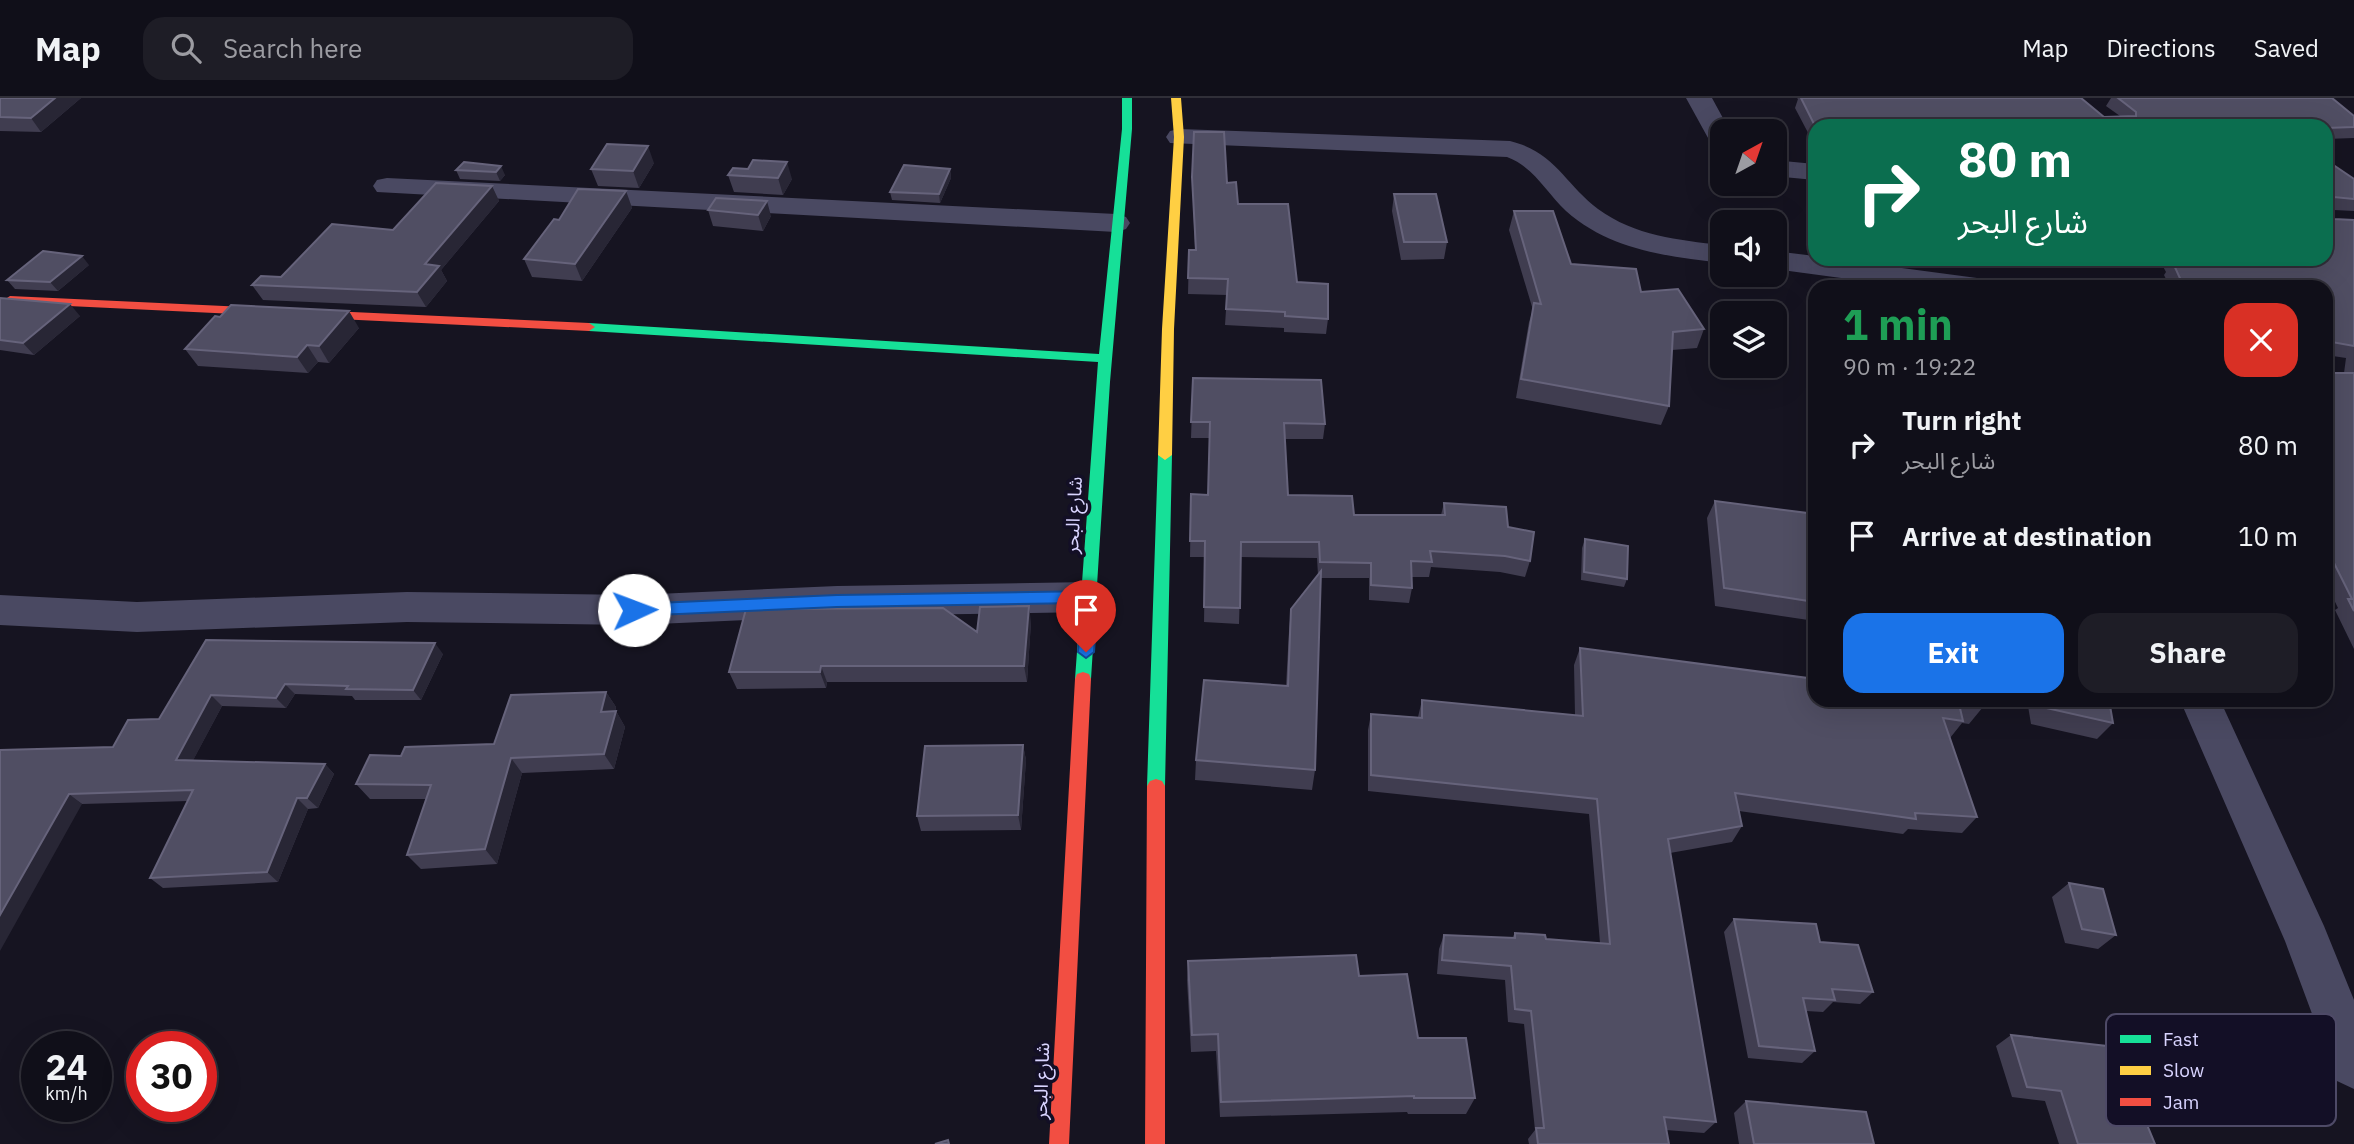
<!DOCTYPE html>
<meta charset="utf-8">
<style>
:root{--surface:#100f19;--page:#1e1d26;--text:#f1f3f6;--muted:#9c9ca2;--line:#302f38;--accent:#1a73e8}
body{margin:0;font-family:"IBM Plex Sans","Noto Sans Arabic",sans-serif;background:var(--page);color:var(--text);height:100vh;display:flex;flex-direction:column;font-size:26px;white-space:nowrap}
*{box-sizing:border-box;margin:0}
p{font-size:23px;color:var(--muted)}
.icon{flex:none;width:38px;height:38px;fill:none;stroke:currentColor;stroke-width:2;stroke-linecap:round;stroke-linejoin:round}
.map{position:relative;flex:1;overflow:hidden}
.panel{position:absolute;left:1808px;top:182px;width:525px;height:427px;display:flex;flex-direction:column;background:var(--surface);border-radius:21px;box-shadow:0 7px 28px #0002,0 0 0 2px var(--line)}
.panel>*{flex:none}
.banner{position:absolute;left:1808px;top:21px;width:525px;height:147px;border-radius:21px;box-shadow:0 7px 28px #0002,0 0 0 2px var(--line);background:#0b6e4f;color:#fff;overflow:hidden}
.needle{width:46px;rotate:40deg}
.buttons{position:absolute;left:1710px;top:21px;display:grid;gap:14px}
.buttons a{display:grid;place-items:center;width:77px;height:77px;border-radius:14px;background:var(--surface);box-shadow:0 7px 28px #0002,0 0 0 2px var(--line);font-size:35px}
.speed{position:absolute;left:21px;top:933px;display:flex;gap:14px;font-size:35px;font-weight:700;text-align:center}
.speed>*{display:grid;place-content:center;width:91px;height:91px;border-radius:50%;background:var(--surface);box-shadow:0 7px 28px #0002,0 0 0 2px var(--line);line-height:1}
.speed small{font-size:18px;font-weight:400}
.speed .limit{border:10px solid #d22;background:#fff;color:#111}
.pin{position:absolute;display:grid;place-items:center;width:60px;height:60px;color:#fff;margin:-72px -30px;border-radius:50% 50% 50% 0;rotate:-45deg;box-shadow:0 0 7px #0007}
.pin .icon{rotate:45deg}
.me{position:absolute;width:77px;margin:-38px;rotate:88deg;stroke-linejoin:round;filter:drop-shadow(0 0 5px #0008)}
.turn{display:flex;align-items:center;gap:24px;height:147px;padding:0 35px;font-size:32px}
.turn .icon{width:91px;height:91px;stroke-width:2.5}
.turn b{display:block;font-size:49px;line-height:60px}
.round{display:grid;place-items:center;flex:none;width:74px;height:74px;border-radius:21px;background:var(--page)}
.overview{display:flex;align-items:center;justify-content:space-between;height:119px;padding:0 35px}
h1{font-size:42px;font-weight:700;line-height:52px;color:#1e9e55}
.action{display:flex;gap:14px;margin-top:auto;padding:14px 35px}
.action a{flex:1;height:80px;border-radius:21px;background:var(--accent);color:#fff;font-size:28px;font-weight:700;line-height:80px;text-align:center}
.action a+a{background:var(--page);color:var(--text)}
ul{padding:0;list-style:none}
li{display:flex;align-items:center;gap:21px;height:91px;padding:0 35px}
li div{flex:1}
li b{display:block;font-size:26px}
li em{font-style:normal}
header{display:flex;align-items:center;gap:42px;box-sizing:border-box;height:98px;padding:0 35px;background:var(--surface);border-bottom:2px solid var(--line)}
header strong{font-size:33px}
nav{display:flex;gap:38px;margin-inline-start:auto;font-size:24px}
.search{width:490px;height:63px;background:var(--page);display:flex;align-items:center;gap:18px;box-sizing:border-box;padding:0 24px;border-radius:21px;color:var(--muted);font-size:26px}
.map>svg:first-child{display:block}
</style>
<header>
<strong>Map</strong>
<div class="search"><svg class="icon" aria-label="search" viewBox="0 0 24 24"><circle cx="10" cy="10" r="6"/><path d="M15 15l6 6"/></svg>Search here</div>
<nav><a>Map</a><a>Directions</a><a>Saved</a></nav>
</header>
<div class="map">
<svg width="2354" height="1046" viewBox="0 0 2354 1046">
<rect width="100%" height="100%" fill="#161421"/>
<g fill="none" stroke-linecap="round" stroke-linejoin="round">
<path fill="#4a4962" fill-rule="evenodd" d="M1686 0H1712L1730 33H1722V51L1713 49Z
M1179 31 1510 43C1555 54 1565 86 1598 111 1635 138 1678 142 1722 147V165C1665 158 1610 152 1566 113 1546 94 1534 69 1507 59L1170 45 1166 39 1170 33Z
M1774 62 1815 66V82L1774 78Z
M387 80 1116 116 1126 119 1130 125 1126 131 1116 134 377 94 373 88 377 82Z
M1774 153 1815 158V161H1834L1977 180 1988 182 1992 189H1908L1774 171Z
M1090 484 1103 489 1109 499 1103 509 1090 514 837 518 634 527 407 524 137 534 0 527V497L137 504 407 494 634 497 837 488Z
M2180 602H2220L2324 828 2354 902V991L2337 983 2285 843Z"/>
<path fill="#16e098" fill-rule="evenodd" d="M1122 0H1132V31L1110 284 1091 581 1089 586H1077L1075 581 1098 264 589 233 583 229 589 225 1099 256 1122 31Z
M1165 352 1172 357 1165 688 1162 693 1156 695 1150 693 1147 688 1158 357Z"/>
<path fill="#ffcf43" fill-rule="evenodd" d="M1171 0H1181L1184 39 1174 231 1172 357 1165 362 1158 357 1162 231 1174 39Z"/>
<path fill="#f24e42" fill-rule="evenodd" d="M10 198 589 225 595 229 589 233 6 205 4 202Z
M1083 574 1089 576 1091 581 1069 1046H1049L1075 581 1077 576Z
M1156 681 1162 683 1165 688V1046H1145L1147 688 1150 683Z"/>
</g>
<path fill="#403d50" d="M0 0H81L41 34 0 33Z
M1797 0H2081L2104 19 2120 18 2106 8 2111 0H2332L2354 18V40L2326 41V28H1815V48L1795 10 1798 1Z
M2326 62 2354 81V113L2334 112V121L2354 122V551L2335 512 2338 510 2326 485V275H2344L2346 260 2326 257V189H2170L2164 177 2166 174 2159 161H2326Z
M464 64 505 77 500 83 460 81 456 72Z
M654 65 639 90 598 88 591 71Z
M733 70 792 81 783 97 734 94 728 77Z
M950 71 951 80 940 105 892 102 890 94Z
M1192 79 1227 85 1238 106 1297 184 1328 221 1326 236 1284 234V230L1225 227 1227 197 1188 196 1189 152H1195Z
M492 88 499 103 441 172 447 183 426 209 263 202 252 187 281 179 393 132Z
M626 93 632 110 582 183 532 179 524 161 559 122Z
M1394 96 1447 144 1444 161 1401 162 1392 113Z
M708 112 771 118 763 133 713 128Z
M1514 113 1571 166 1704 231 1697 250 1672 252 1669 308 1661 327 1516 300 1529 224 1533 212 1509 132Z
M89 167 58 193 15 191 7 182Z
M1815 197V222L1808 213Z
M0 200 80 218 34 257 0 252Z
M220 219 359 230 329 265 318 264 308 275 198 268 185 251Z
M1193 280 1325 326 1323 341H1285L1288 397 1354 417H1441L1444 405 1508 429 1530 463 1525 479 1500 474 1431 469 1429 479H1412V490L1409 505 1369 502V480H1320L1315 672 1312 692 1195 682 1196 662 1286 588 1289 533 1291 511 1318 477 1317 460 1241 459 1239 526 1204 524 1205 459H1190L1191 396 1208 397 1210 340H1191Z
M1715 403 1815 416V523L1715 508 1707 420Z
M1585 441 1627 481 1624 489 1581 482 1582 450Z
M1031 524 1027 584H827L826 590 737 591 729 574Z
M206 542 443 556 421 602H355L352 598 295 596 286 610 222 608 193 662 325 666 334 676 318 710 308 711 278 784 163 790 150 780 188 703 82 706 0 652 113 649 159 621Z
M1580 550 1981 602 1983 609 1969 626 1962 625 1950 640 1977 719 1962 735 1908 731 1903 736 1739 713 1742 728 1732 744 1670 755 1716 1024 1704 1035 1666 1032 1669 1046H1529L1528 1041 1535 1032 1524 926 1508 924 1505 882 1437 876 1439 851 1444 837 1512 840 1515 835 1546 841 1600 845 1589 716 1368 693V632L1371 616 1418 619 1422 602 1575 617 1574 567Z
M606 594 616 609 615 614 616 613 625 629 614 671 522 675 497 766 421 771 407 757 426 701H370L356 686 494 646Z
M2027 602H2109L2113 625 2097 641 2031 626Z
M1023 647 1026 662 1021 732 921 733 917 718Z
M2069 785 2116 837 2098 851 2065 845 2052 799Z
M1734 821 1820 844 1873 894 1860 906 1833 904 1823 914 1806 913 1815 953 1802 965 1748 960 1724 834Z
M1188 863 1359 878 1475 1000 1466 1016H1408L1407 1014 1220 1019 1216 953 1191 954 1187 882Z
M2011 937 2174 992 2165 997 2171 1014 2154 1023 2145 1022 2155 1046H2059L2045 1003 2012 999 1996 948Z
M1746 1003 1874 1046H1739L1734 1015Z"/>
<path fill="#282635" d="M55 0H81L41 34 31 20Z
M648 48 654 65 639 90 633 73Z
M787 64 792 81 783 97 778 80Z
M501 68 505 77 500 83 496 74Z
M950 71 951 80 940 105 939 96Z
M492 88 499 103 441 172 447 183 426 209 417 194 425 166Z
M626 93 632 110 582 183 575 166Z
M767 103 771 118 763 133 758 117Z
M82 158 89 167 58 193 50 184Z
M70 206 80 218 34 257 23 245Z
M349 213 359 230 329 265 319 248Z
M307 247 318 264 308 275 297 259Z
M1029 508 1031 524 1027 584 1024 568Z
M435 545 443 556 421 602 413 592Z
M821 568 827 584 826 590 820 574Z
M285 586 295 596 286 610 276 600Z
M606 594 616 609 610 629 601 614Z
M211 597 222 608 188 672 176 662Z
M616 613 625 629 614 671 604 656Z
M1023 647 1026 662 1021 732 1018 717Z
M511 660 522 675 497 766 485 751Z
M325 666 334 676 318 710 307 700Z
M69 696 82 706 0 853V817Z
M297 700 308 711 278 784 267 774Z"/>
<path fill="#504e63" stroke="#66637b" stroke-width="2" d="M0 0H55L31 20 0 19Z
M1801 0H2081L2104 19 2136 18V14L2118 0H2332L2354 18V29L2326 30V28H1815Z
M1194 34H1224L1227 85 1236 84 1238 106H1288L1297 184 1328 186V221L1285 218V214L1226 211 1228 181 1188 180 1189 152H1196L1192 79Z
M607 46 648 48 633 73 591 71Z
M753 62 787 64 778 80 728 77 733 70 748 71Z
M2326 62 2354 81V101L2334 99V121L2354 122V248L2326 243V189H2184L2173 165H2176L2174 161H2326Z
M464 64 501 68 496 74 456 72Z
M904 67 950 71 939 96 890 94Z
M436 85 492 88 425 166 439 168 417 194 252 187 261 178 281 179 332 126 393 132Z
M578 91 626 93 575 166 524 161 554 121 559 122Z
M1394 96H1436L1447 144H1404Z
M716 100 767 103 758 117 708 112Z
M1514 113H1553L1571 166 1636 171 1641 194 1678 191 1704 231 1673 234 1669 308 1521 281 1534 205 1541 206Z
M43 153 82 158 50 184 7 182Z
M0 200 70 206 23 245 0 242Z
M231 207 349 213 319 248 307 247 297 259 185 251 215 218 220 219Z
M2326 275H2354V513L2348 501H2352L2326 449Z
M1193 280 1321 282 1325 326 1284 325 1288 397 1352 398 1354 417H1445L1444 405 1506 409 1508 429 1534 434 1530 463 1505 458 1430 453 1432 464 1411 463 1412 490 1371 487V465L1320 464 1319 444H1241L1240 510 1204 509 1205 443H1190L1191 396 1208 397 1210 324H1191Z
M1715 403 1815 416V504L1724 490Z
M1585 441 1628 448 1627 481 1584 474Z
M1321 473 1315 672 1196 662 1204 582 1288 588 1291 511Z
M1029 508 1024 568H821L820 574H729L746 511 943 510 977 534 980 509Z
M206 542 435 545 413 592 346 591 348 588 285 586 276 600 211 597 176 662 325 666 307 700H297L267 774 150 780 193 692 69 696 0 817V652L113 649 128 622 159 621Z
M1580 550 1815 581V602H1981L1983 609 1959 606 1963 623 1943 620 1977 719 1915 715 1916 721 1735 695 1742 728 1668 741 1716 1024 1664 1019 1669 1046H1538L1536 1030H1544L1531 913 1515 911 1511 868 1442 862 1444 837 1515 840V835L1545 837 1546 841 1610 846 1597 701 1371 677V616L1422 620V602L1583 618Z
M606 594 601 614 616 613 604 656 511 660 485 751 407 757 431 687 356 686 370 657 401 658 405 649 494 646 511 597Z
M2044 602H2109L2113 625 2046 610Z
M1023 647 1018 717 917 718 925 648Z
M2069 785 2103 791 2116 837 2082 831Z
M1734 821 1816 826 1820 844 1858 847 1873 894 1832 891 1835 902 1803 900 1815 953 1759 948Z
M1356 857 1359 878 1407 876 1418 940H1466L1475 1000H1414V998L1221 1004 1218 936 1192 937 1188 863Z
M2011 937 2160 954 2174 992 2163 991 2171 1014 2140 1010 2155 1046H2078L2061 993 2027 989Z
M1746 1003 1866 1014 1874 1046H1754Z
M948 1042 949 1046H935Z"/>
<path fill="#1a73e8" stroke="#114b97" stroke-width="2" d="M1090 493 1098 499 1094 554 1086 560 1078 554 1081 505 837 509 634 518 626 512 634 506 837 497Z"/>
<g text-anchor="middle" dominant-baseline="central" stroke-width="7" stroke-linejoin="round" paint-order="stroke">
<g font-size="19" fill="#d9d4ff" stroke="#130f26">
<text transform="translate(1073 417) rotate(-87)">شارع البحر</text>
<text transform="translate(1041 983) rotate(-88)">شارع البحر</text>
</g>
</g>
<rect x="2106" y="916" width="230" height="112" rx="10" fill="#130f26" stroke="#4e4a67" stroke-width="2"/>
<rect x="2120" y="937" width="31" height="8" fill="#16e098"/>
<rect x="2120" y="968" width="31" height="9" fill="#ffcf43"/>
<rect x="2120" y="1000" width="31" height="8" fill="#f24e42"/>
<g font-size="19" fill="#d9d4ff">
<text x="2163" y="948">Fast</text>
<text x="2163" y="979">Slow</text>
<text x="2163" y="1011">Jam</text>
</g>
</svg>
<div class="buttons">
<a><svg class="needle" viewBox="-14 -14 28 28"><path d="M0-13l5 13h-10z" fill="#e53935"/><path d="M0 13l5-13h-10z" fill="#9c9ca2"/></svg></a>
<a><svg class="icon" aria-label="sound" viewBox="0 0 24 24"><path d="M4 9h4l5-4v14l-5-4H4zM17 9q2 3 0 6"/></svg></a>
<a><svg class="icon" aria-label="layers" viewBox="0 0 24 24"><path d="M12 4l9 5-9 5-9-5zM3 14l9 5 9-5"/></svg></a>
</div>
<div class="speed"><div>24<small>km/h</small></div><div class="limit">30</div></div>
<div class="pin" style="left:1086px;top:554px;background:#d93025"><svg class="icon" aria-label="arrive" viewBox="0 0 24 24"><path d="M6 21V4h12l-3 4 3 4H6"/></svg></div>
<svg class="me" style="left:634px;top:512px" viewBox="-20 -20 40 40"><circle r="19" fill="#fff"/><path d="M0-13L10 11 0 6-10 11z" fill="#1a73e8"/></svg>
<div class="banner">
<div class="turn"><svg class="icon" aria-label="right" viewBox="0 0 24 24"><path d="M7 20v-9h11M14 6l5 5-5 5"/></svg><div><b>80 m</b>شارع البحر</div></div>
</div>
<section class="panel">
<div class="overview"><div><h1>1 min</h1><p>90 m · 19:22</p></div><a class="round" style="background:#d93025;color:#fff"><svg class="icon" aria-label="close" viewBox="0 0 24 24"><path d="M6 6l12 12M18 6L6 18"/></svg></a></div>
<ul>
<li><svg class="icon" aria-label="right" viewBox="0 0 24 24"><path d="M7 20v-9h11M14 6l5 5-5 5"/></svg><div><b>Turn right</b><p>شارع البحر</p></div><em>80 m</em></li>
<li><svg class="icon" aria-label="arrive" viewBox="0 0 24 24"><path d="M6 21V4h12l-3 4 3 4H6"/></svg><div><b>Arrive at destination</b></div><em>10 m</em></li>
</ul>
<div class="action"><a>Exit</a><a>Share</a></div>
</section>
</div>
